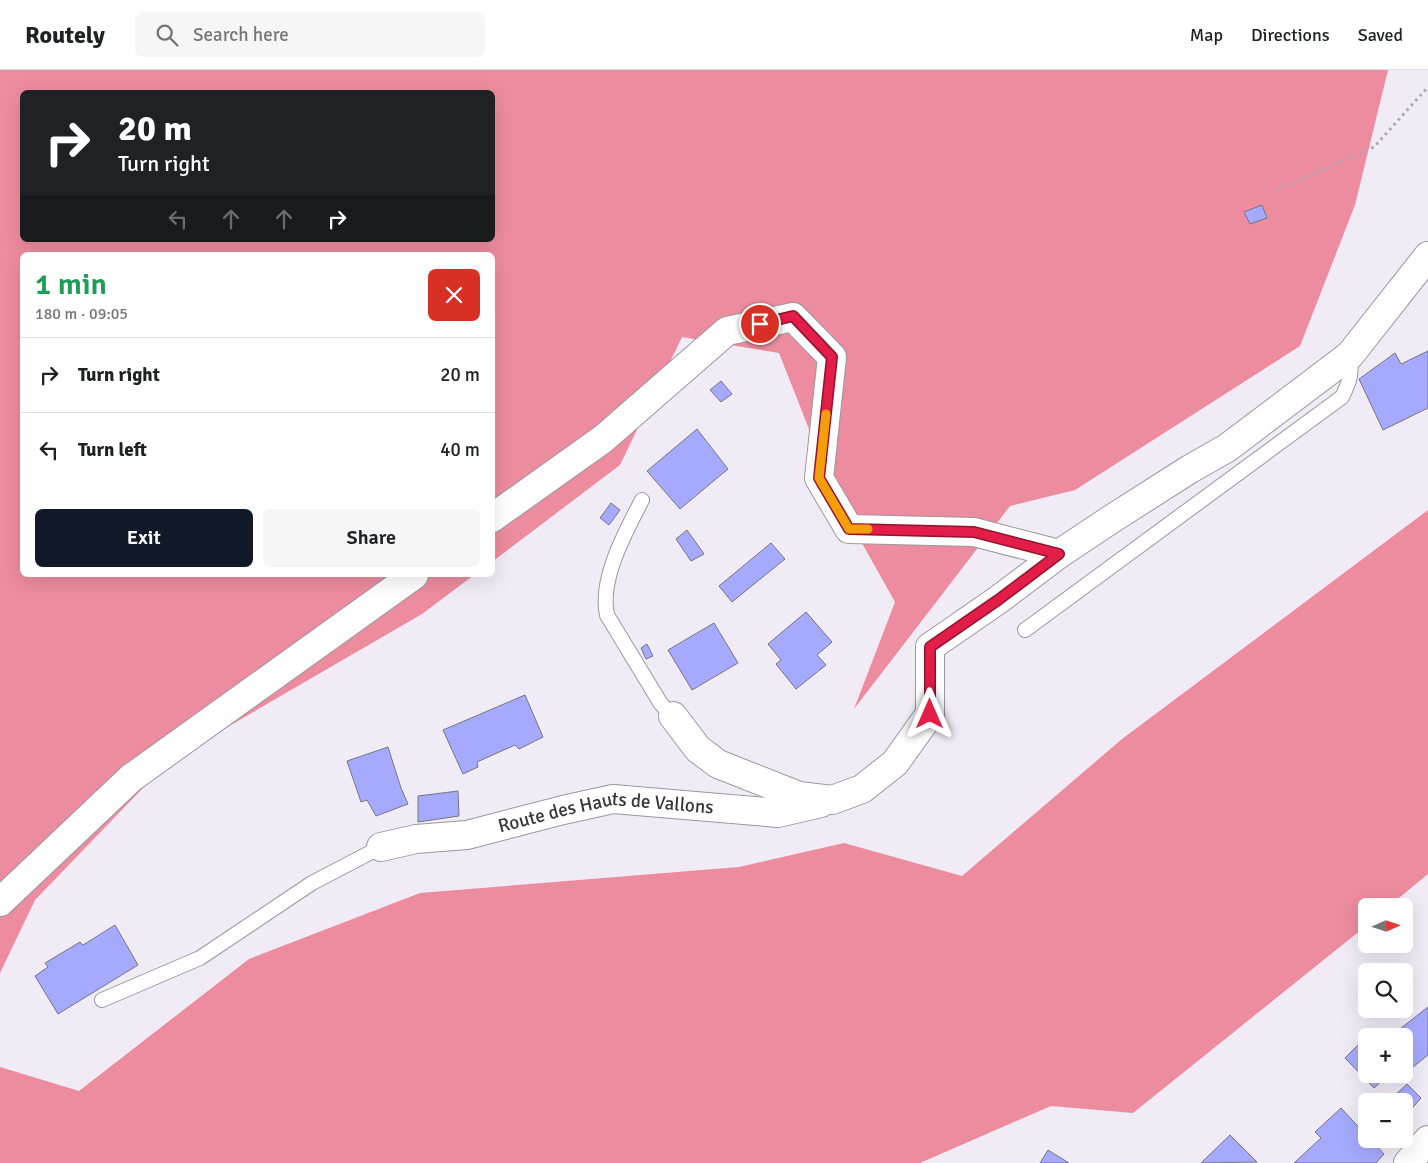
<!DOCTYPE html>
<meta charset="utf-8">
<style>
:root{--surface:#fff;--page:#f6f6f6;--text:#202124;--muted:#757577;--line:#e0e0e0;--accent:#111827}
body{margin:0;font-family:Signika,sans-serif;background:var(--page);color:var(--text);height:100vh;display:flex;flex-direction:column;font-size:19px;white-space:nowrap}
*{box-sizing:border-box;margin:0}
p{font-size:16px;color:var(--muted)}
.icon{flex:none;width:28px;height:28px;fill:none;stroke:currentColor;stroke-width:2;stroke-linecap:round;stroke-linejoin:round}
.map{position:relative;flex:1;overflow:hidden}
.drawer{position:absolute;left:20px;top:182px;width:475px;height:325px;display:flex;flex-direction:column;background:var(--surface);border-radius:8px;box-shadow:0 5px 20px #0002}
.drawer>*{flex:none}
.guide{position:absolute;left:20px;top:20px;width:475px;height:152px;border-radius:8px;box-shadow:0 5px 20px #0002;background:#202124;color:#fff;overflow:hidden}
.needle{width:32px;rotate:87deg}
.buttons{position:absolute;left:1358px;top:828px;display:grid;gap:10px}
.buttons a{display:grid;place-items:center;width:55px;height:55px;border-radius:8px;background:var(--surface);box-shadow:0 5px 20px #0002;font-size:25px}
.pin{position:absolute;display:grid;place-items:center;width:42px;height:42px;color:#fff;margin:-21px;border:2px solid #fff;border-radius:50%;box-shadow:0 1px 5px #0007}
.me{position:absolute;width:55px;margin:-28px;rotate:0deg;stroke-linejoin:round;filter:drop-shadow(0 0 4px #0008)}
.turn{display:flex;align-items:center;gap:18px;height:105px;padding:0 15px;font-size:22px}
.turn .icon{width:65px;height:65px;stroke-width:2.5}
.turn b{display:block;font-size:35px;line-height:42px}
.lanes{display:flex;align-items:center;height:48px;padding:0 15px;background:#0003;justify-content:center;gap:25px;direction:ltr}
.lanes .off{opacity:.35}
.round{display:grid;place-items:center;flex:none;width:52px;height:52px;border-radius:8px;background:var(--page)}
.headline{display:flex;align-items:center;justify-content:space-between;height:85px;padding:0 15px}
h1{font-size:30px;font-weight:600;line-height:38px;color:#1e9e55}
.cta{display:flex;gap:10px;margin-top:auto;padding:10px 15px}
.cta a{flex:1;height:58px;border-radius:8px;background:var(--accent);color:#fff;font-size:20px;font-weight:600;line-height:58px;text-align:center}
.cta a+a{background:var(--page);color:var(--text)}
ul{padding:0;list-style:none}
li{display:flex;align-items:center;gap:15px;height:75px;padding:0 15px;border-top:1px solid var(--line)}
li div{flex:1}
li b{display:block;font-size:19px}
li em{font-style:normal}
header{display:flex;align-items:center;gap:30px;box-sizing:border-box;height:70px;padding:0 25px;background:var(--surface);border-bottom:1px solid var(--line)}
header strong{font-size:24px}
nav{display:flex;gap:28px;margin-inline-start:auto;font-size:18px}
.search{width:350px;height:45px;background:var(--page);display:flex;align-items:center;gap:12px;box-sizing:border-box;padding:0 18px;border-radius:8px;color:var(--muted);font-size:19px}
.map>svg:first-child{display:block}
</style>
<header>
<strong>Routely</strong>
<div class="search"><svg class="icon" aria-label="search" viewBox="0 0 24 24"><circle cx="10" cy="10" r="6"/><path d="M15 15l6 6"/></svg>Search here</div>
<nav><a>Map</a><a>Directions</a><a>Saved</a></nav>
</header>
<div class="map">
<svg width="1428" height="1093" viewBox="0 0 1428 1093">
<rect width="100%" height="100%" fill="#f1ebf6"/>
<path fill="#ed8c9e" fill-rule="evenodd" d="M0 0H1388L1355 135 1300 276 1075 420 1010 436 854 639 895 532 835 425 779 283 682 267 620 395 493 491 492 185H22V505H474L422 544 169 691 35 830 0 903ZM22 22H492V170H22Z
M1428 440V804L1389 836H1366V856L1133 1043 1051 1036 920 1093H0V997L79 1021 249 889 420 823 739 797 844 773 962 806 1122 669Z"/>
<path fill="#a6aafe" stroke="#757680" d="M1262 135 1267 148 1250 154 1244 142Z
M1428 281V338L1383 360 1359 309 1395 283 1401 294Z
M721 311 732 324 721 332 710 320Z
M697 359 728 399 680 439 647 401Z
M611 433 620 440 609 455 600 448Z
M687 460 704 484 691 491 676 469Z
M771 473 785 489 732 532 719 516Z
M806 542 832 572 817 585 826 595 796 619 776 594 781 590 768 574Z
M714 553 738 593 692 620 668 580Z
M647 574 653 586 646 589 641 578Z
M525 625 543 667 519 679 515 675 477 692 478 697 463 704 443 660Z
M388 677 401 718 408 734 376 746 367 730 361 732 347 691Z
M458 721 459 746 418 752V726Z
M115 855 138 895 58 944 35 906 48 897 45 893 80 872 83 875Z
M1428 937V985L1408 1001 1404 995V966H1391Z
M1366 967V1004H1389L1374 1018 1345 988Z
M1407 1014 1421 1028 1408 1043 1404 1040V1031H1394L1391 1029Z
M1341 1038 1366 1065V1069H1370L1384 1084 1376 1093H1294L1321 1068 1315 1062Z
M1230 1065 1257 1092 1201 1093Z
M1048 1080 1069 1093H1040Z"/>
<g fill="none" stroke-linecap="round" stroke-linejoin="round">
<defs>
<path id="service" d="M642 430C626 461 599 509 607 545L661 634 673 646
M1025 560 1342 327C1350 311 1352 304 1350 285
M102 930 200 888 312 813 381 777"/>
<g id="minor">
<path d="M492 448 603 369 727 261 793 247 832 287 819 408 849 459 974 462 1059 484"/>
<path d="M673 646 698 679 718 694 799 726 832 730 862 719 895 693 930 644V577L998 530 1059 484 1110 450 1190 399 1227 378 1350 285 1428 186"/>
<path id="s1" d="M381 777 416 769 467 765 563 740 613 729 778 743 821 733"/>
<path d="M0 832 131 708 414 505"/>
</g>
<path id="secondary" d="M1408 1093 1428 1070"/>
</defs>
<use href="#service" stroke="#9c96a0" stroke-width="16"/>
<use href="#minor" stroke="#9c96a0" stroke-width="30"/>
<use href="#secondary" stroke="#9c96a0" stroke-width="30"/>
<path stroke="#aca7b0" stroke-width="3" stroke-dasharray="2.5 4" stroke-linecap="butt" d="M1276 120 1374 77 1428 17"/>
<use href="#service" stroke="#fff" stroke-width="14"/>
<use href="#minor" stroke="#fff" stroke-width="28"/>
<use href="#secondary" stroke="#fff" stroke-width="28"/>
</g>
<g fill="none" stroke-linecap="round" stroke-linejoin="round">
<defs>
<path id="route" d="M760 254 793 246 832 287 819 408 849 459 974 462 1059 484 998 530 930 577V644"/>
</defs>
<use href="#route" stroke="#92132f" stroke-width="12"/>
<use href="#route" stroke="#e11d48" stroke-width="9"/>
<path stroke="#f59e0b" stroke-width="9" d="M826 344 819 408 849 459H868"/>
</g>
<g text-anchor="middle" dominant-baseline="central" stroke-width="4.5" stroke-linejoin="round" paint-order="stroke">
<g font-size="19" fill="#383539" stroke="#fcfafe">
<text stroke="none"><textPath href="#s1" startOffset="229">Route des Hauts de Vallons</textPath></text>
</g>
</g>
</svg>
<div class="buttons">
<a><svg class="needle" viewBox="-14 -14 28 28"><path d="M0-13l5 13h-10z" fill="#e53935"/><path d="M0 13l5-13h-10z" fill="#757577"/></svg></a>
<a><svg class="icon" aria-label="search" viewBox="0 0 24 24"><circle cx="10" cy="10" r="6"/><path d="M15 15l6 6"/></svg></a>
<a>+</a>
<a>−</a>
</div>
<div class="pin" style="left:760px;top:254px;background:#d93025"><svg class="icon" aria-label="arrive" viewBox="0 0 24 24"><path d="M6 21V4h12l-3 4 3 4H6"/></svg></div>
<svg class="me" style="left:930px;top:644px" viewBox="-20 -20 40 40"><path d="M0-17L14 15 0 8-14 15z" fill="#e11d48" stroke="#fff" stroke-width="4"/></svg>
<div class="guide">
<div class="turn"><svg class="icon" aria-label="right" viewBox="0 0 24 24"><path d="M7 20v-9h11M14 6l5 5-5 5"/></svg><div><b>20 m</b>Turn right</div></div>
<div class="lanes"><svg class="icon off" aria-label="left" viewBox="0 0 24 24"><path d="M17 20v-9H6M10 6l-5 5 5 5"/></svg><svg class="icon off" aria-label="ahead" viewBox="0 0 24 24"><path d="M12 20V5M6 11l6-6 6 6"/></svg><svg class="icon off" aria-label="ahead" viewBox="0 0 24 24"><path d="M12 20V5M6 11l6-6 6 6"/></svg><svg class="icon" aria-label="right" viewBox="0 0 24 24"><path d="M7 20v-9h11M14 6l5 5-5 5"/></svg></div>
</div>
<section class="drawer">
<div class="headline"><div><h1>1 min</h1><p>180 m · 09:05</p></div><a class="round" style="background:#d93025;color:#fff"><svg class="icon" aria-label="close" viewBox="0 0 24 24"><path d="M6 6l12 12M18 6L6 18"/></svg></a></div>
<ul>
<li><svg class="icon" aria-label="right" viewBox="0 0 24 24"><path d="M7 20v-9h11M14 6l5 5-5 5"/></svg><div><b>Turn right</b></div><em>20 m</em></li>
<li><svg class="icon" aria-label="left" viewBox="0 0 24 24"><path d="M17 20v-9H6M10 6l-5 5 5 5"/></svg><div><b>Turn left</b></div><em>40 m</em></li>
</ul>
<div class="cta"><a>Exit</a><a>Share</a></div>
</section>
</div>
